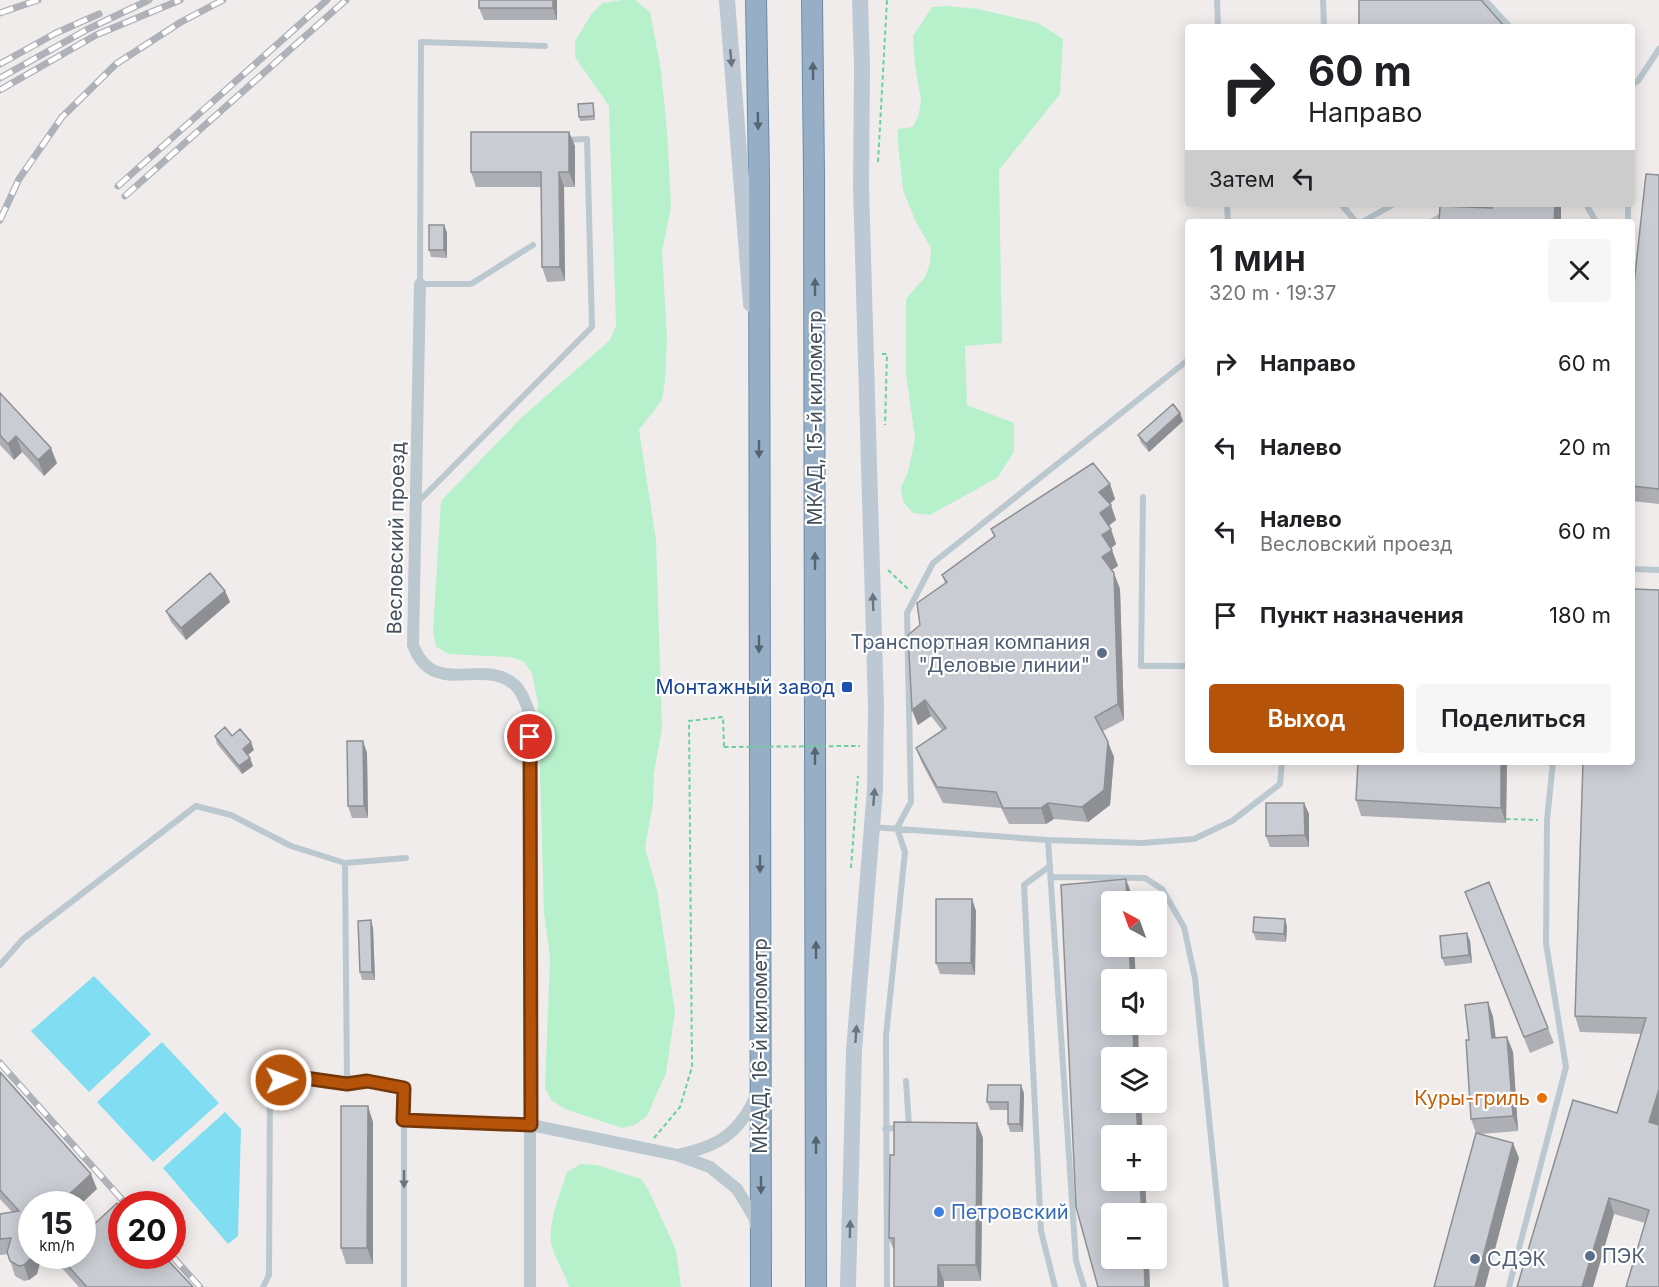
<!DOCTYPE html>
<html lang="ru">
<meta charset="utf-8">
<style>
:root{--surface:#fff;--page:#f6f6f6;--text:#202124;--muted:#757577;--accent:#b45309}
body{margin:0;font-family:Inter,sans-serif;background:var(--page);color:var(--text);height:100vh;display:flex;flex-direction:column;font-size:22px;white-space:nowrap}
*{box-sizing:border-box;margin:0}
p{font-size:20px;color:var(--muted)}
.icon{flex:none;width:33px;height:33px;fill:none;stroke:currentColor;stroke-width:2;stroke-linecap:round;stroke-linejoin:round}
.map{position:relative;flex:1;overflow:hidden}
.side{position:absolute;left:1185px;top:219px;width:450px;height:546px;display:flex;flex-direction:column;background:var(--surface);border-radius:6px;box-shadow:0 3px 15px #0003}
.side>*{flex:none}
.hud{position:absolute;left:1185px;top:24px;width:450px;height:183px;border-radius:6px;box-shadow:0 3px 15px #0003;background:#fff;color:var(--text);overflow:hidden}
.needle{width:39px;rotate:319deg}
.buttons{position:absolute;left:1101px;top:891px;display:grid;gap:12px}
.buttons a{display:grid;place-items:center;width:66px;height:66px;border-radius:6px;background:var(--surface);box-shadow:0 3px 15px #0003;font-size:30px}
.speed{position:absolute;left:18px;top:1191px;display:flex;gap:12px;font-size:30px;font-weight:700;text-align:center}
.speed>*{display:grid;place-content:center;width:78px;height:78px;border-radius:50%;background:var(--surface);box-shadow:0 3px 15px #0003;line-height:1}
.speed small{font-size:15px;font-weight:400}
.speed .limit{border:9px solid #d22;background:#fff;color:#111}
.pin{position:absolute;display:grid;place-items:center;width:51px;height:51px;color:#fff;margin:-26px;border:3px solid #fff;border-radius:50%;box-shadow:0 2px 6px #0007}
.me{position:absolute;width:66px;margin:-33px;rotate:88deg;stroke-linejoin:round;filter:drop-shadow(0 0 4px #0008)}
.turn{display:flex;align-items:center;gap:21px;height:126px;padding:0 24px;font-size:27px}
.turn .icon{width:78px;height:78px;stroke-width:2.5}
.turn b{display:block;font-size:42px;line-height:51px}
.then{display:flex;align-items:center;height:57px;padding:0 24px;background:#0003;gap:12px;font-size:22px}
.round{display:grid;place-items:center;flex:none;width:63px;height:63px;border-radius:6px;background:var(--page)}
.head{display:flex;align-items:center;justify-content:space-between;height:102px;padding:0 24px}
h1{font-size:36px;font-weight:600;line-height:45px}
.action{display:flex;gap:12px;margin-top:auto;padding:12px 24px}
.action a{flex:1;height:69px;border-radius:6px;background:var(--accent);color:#fff;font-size:24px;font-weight:600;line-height:69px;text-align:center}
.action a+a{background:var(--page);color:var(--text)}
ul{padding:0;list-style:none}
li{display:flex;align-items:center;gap:18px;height:84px;padding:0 24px}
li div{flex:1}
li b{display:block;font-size:22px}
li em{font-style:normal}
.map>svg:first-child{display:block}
</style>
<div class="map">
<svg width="1659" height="1287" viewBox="0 0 1659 1287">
<rect width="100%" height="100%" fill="#f0ecec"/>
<path fill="#b7f1cb" d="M622 0H635L650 12 661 70 667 131 671 207 662 252 667 338 665 381 662 400 639 430 656 540 662 728 654 773 653 803 645 848 657 890 675 1012 666 1073 647 1116 635 1125 622 1128 565 1109 552 1101 545 1088 550 958 544 912 538 703 532 673 523 661 509 657 448 654 436 646 433 631 441 501 522 417 610 340 616 326 609 106 575 57V41L592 13 603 3Z
M948 6 978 9 1038 23 1063 39 1060 94 999 170 1002 343 965 346 967 405 1014 423V452L997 478 930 515 913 513 903 502 901 487 908 472 915 438 906 374V299L925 277 930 264 931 248 915 220 903 190 898 144V129L913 127 919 114 921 99 915 66 913 36 932 7Z
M581 1164 597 1165 641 1179 649 1191 676 1250 681 1287H569C565 1273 556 1261 552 1247 546 1226 561 1192 567 1172Z"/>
<path fill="#81ddf1" d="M94 976 151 1034 89 1092 31 1031Z
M162 1042 219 1103 153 1162 97 1102Z
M225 1112 241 1129 238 1236 228 1244 163 1168Z"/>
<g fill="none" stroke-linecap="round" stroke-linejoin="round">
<defs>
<path id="trunk" d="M756 0 759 174 761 1287
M812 0 814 173 816 1287"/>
</defs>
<use href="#trunk" stroke="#6c8cab" stroke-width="22"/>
<path stroke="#6dd19c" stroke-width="2" stroke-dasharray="4.5 3" stroke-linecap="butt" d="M878 162 887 0
M882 354H887L885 425
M888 570 908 589
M851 746H860
M1506 819 1538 820
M851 868 858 776
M654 1138 680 1107 692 1067 689 721 723 717 724 747"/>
<path stroke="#bcc8d0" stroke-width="6" d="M1217 0 1218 27
M1323 0 1324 27
M1485 0 1510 27
M1632 84 1638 81 1659 49
M1227 204 1228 222
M1341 204 1356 222
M1586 204 1596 222
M1362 222 1394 204
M1431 222 1464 204
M1628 222V204
M533 245 471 284H420L421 42 545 46
M1143 497 1141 666H1188
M416 504 592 327 587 139 564 140
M1632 569 1659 570
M872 827 1048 840 1142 843 1194 839 1232 821 1280 784 1282 762
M1048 840 1076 1261 1084 1287
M345 863 347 1084
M1050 866 1024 885 1041 1231 1055 1287
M1051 877 1145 878 1162 889 1184 927 1195 978 1226 1287
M0 965 23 939 196 806 231 815 291 846 345 863 406 858
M885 1129 909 1126 906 1081
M263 1287 269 1275 270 1089 281 1080 305 1078 347 1084 367 1081 404 1088V1287
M887 1287 886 1036 905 852 897 828 911 802 907 613 933 563 1188 360
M1509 1287 1566 1067 1546 943 1547 820 1553 762"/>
<path stroke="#bcc8d0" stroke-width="12" d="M420 284 413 645C434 700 482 656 515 685 523 692 526 705 530 714V1287
M403 1120 531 1125 677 1155 710 1167 737 1189 755 1219 756 1226
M678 1155C719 1146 739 1134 757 1094"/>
<path stroke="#bcc9d5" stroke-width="16" d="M727 0 751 304
M848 1287 854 1051 875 789 876 707 861 187 862 65 860 0"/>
<use href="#trunk" stroke="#96afc6" stroke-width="20"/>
<defs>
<path id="rail" d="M0 13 38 0
M0 64 56 33 99 14
M0 78 88 29 149 0
M0 90 96 35 180 0
M118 186 327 0
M125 196 346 0
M0 220 19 179 62 117 116 64 181 22 223 0
M0 1063 126 1204
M172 1256 200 1287"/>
</defs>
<use href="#rail" stroke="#aeb2b8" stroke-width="7"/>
<use href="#rail" stroke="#fff" stroke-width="4.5" stroke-dasharray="14" stroke-linecap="butt"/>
<path stroke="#6dd19c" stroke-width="2" stroke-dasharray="4.5 3" stroke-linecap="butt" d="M724 747 851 746"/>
</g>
<path fill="#adafb5" d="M479 0H557V20H484L479 8Z
M593 103 594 107 595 120 580 121 579 117Z
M569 132 575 146V187H564L565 281 547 282 542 267 541 187H476L471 172Z
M1659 175V504L1632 501V302Z
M444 225 447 233V258L431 257 429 250Z
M0 393 57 463 44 476 22 452 14 460 0 445Z
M1183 421 1149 452 1141 443 1138 435Z
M1110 484 1115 499 1110 504 1116 520 1109 526 1116 544 1111 548 1118 566 1112 570 1120 589 1124 720 1103 731 1114 757 1110 805 1088 822 1054 819 1046 824H1009L1001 808 943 803 922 763 916 748 942 730 931 716 918 725 912 710 920 625 945 583 942 575 994 537 991 529Z
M225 591 230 602 186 640 171 622 166 611Z
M215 736H232L254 750 248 755 253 766 242 774 217 744Z
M363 741 367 753 368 818H352L348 806Z
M1358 762H1507L1506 823 1361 816 1356 800Z
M1632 762 1659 1125V1287L1645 1223 1614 1214 1593 1287 1617 1113 1641 1034 1580 1032 1575 1016Z
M1304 803 1309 814V847H1270L1266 836Z
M1465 892 1548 1028 1554 1043 1530 1053Z
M972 899 976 911 975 975 940 974 936 963Z
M1287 926 1286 942 1256 940 1253 932Z
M373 928 375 980H362L360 972Z
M1470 941 1472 963 1445 966 1442 958Z
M1488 1002 1493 1017 1496 1038 1507 1037 1513 1052 1518 1131 1480 1134 1519 1158 1485 1287H1434L1476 1133 1471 1119 1469 1040Z
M0 1072 97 1189 32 1204V1256H42L37 1274 29 1280 24 1281 15 1276 8 1254 0 1255V1214L12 1212 0 1199Z
M1024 1093 1023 1132H1010L1008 1124V1110H990L987 1102Z
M373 1122V1264H346L341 1248Z
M977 1123 983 1138 981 1281H944L894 1251 889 1238 894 1155Z
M88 1230 193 1287H79L51 1256H82Z"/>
<path fill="#8d8f93" d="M553 0H557V20L553 8Z
M569 132 575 146V187L569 172Z
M559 172 564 187 565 281 560 267Z
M1555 204H1561V222H1554Z
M444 225 447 233V258L444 250Z
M1180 413 1183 421 1149 452 1146 444Z
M16 436 22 452 14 460 8 444Z
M51 448 57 463 44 476 38 460Z
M1110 484 1115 499 1105 507 1099 492Z
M1111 505 1116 520 1105 528 1100 513Z
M1111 529 1116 544 1108 551 1102 535Z
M1112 550 1118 566 1108 572 1102 557Z
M1114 573 1120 589 1124 720 1118 704Z
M225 591 230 602 186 640 181 628Z
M925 700 931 716 918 725 912 710Z
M363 741 367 753 368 818 364 806Z
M251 742 254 750 245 757 243 749Z
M1108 742 1114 757 1110 805 1088 822 1082 807Z
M250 758 253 766 242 774 239 766Z
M1501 762H1507L1506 823 1501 808Z
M1048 803 1054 819 1046 824 1041 808Z
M1304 803 1309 814V847L1305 835Z
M1126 879 1132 895V902H1127Z
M972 899 976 911 975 975 971 963Z
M1285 919 1287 926 1286 942 1284 934Z
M371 920 373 928 375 980 372 972Z
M1467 933 1470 941 1472 963 1469 955Z
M1129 946H1134L1136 980H1131Z
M1488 1002 1493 1017 1497 1053 1492 1038Z
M1133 1024H1138L1139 1058H1134Z
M1507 1037 1513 1052 1518 1131 1513 1116Z
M1021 1085 1024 1093 1023 1132 1020 1124Z
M1659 1089V1124L1655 1138 1649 1122Z
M1136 1102H1141L1143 1136H1138Z
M368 1106 373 1122V1264L367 1248Z
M977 1123 983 1138 981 1281 976 1265Z
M1513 1143 1519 1158 1485 1287H1475Z
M91 1174 97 1189 81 1204H63L62 1201Z
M1140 1180H1145L1147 1214H1142Z
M1609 1198 1614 1214 1593 1287H1582Z
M32 1256H42L37 1274 29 1280 24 1265Z
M1144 1258H1149L1150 1287H1145Z
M938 1265 944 1281V1287H938Z"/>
<path fill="#c9ccd2" stroke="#8d8f93" stroke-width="1.5" d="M479 0H553V8H479Z
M1359 0H1481L1505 27H1359Z
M593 103 594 116 579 117 578 104Z
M471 132H569V172H559L560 267H542L541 172H471Z
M1646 174 1659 175V489L1632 486V302Z
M1492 204H1555L1554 222H1439L1440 206 1492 208Z
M429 225H444V250H429Z
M0 393 51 448 38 460 16 436 8 444 0 435Z
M1173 404 1180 413 1146 444 1138 435Z
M1093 463 1110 484 1099 492 1111 505 1100 513 1111 529 1102 535 1112 550 1102 557 1114 573 1118 704 1095 717 1108 742 1104 790 1082 807 1048 803 1041 808H1003L996 792 937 787 916 748 946 728 925 700 912 710 908 635 920 625 917 603 947 582 942 575 995 536 991 529Z
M210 573 225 591 181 628 166 611Z
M1632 589 1659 590V1089L1649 1122 1659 1125V1287H1626L1649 1210 1609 1198 1582 1287H1517L1573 1100 1617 1113 1646 1018 1575 1016 1583 762H1632Z
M225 727 232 736 240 729 251 742 243 749 250 758 239 766 215 736Z
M347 741H363L364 806H348Z
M1358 762H1501V808L1356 800Z
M1266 803H1304L1305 835 1266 836Z
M1126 879 1127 902H1112V946H1129L1131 980H1112V1024H1133L1134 1058H1112V1102H1136L1138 1136H1112V1180H1140L1142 1214H1112V1258H1144L1145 1287H1098L1076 1207 1061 885Z
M1489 882 1548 1028 1524 1037 1465 892Z
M936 899H972L971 963H936Z
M1254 917 1285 919 1284 934 1253 932Z
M371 920 372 972H360L358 921Z
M1467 933 1469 955 1442 958 1440 936Z
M1488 1002 1492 1038 1507 1037 1513 1116 1471 1119 1466 1040H1469L1465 1005Z
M0 1072 91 1174 62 1201 65 1204H32V1256L31 1258 24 1265 19 1266 10 1261 7 1252 11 1238 0 1239V1214L19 1211 0 1190Z
M988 1085H1021L1020 1124H1008V1102H987Z
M341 1106H368L367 1248H341Z
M894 1122 977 1123 976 1265H938V1287H894V1238H889L890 1155H894Z
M1476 1133 1513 1143 1475 1287H1434Z
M117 1203 122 1208V1256H164L193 1287H87L59 1256H82V1224L88 1230Z"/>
<defs><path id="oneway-solid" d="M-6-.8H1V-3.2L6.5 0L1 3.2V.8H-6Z" transform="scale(1.5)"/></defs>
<g fill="#687580">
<use href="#oneway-solid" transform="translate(731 58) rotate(85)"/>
<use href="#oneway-solid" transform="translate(873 602) rotate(-92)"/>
<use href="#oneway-solid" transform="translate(874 797) rotate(-85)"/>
<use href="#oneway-solid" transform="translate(856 1034) rotate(-86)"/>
<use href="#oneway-solid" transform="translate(850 1229) rotate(-89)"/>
</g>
<g fill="#546470">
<use href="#oneway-solid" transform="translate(813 71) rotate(-91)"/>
<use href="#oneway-solid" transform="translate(758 121) rotate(89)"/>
<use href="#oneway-solid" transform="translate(815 287) rotate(-90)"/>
<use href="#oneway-solid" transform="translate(759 449) rotate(90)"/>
<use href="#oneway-solid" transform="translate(815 561) rotate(-90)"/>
<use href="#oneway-solid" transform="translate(759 644) rotate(90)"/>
<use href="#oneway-solid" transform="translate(815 756) rotate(-90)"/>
<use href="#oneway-solid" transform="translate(760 864) rotate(90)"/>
<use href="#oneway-solid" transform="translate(816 950) rotate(-90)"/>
<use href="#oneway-solid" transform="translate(816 1145) rotate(-90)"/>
<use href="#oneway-solid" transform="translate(761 1185) rotate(90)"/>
</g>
<use fill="#68757e" href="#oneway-solid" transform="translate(404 1179) rotate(90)"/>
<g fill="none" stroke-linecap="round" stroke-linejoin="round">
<defs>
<path id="route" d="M281 1080 305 1078 347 1084 367 1081 404 1088 403 1120 531 1125 530 737"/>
</defs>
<use href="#route" stroke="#753606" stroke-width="15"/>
<use href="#route" stroke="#b45309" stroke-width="10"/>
</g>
<g fill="#5c6f8a" stroke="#fff" stroke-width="2">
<circle cx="1102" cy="653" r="6"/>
<circle cx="1590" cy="1256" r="6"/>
<circle cx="1475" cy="1259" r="6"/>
</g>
<rect fill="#1a4fb4" stroke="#fff" stroke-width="2" x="841" y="681" width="12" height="12" rx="3"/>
<circle fill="#e8710a" stroke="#fff" stroke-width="2" cx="1542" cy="1098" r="6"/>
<circle fill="#3f7fe0" stroke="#fff" stroke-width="2" cx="939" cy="1212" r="6"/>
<g text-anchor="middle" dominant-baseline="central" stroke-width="4.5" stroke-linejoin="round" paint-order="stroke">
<g font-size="20" fill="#44515b" stroke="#fff">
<text transform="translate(815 418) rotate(-90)">МКАД, 15-й километр</text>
<text transform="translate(396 538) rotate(-89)">Весловский проезд</text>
<text transform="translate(760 1046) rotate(-90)">МКАД, 16-й километр</text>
</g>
<g font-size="20" fill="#4e5e75" stroke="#fff" text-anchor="start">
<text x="1090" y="642" text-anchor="end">Транспортная компания<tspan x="1090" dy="23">"Деловые линии"</tspan></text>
<text x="1602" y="1256">ПЭК</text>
<text x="1487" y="1259">СДЭК</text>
</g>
<g font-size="20" fill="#164399" stroke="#fff" text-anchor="end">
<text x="835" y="687">Монтажный завод</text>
</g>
<g font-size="20" fill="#c56008" stroke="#fff" text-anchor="end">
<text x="1530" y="1098">Куры-гриль</text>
</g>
<g font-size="20" fill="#366cbe" stroke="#fff" text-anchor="start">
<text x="951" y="1212">Петровский</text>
</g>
</g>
</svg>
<div class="buttons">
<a><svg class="needle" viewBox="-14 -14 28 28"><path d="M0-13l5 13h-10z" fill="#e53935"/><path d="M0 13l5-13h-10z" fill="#757577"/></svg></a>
<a><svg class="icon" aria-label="sound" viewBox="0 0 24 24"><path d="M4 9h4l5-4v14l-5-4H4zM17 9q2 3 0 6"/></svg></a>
<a><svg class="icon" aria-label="layers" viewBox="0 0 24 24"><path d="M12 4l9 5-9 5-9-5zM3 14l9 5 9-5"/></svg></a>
<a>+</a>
<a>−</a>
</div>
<div class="speed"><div>15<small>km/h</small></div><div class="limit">20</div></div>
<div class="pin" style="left:530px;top:737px;background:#d93025"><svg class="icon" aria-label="arrive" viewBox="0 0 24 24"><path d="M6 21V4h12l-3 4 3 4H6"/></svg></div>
<svg class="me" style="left:281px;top:1080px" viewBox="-20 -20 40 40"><circle r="17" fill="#b45309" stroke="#fff" stroke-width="3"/><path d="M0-11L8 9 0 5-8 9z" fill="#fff"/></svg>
<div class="hud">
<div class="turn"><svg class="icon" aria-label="right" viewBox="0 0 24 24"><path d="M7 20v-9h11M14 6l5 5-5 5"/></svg><div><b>60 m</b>Направо</div></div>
<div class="then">Затем<svg class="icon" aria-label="left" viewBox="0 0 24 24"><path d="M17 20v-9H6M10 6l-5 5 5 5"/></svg></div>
</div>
<section class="side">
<div class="head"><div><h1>1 мин</h1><p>320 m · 19:37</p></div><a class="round"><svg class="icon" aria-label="close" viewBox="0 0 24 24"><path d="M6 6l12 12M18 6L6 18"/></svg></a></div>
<ul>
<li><svg class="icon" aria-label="right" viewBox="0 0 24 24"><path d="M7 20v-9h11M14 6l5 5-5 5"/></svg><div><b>Направо</b></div><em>60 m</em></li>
<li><svg class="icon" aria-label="left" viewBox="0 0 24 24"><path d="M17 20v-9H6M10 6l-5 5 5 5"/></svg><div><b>Налево</b></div><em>20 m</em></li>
<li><svg class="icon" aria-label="left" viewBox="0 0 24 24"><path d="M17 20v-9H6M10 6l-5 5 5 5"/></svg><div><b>Налево</b><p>Весловский проезд</p></div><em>60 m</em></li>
<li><svg class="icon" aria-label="arrive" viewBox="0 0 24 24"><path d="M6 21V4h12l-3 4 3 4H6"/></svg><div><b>Пункт назначения</b></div><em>180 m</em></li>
</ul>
<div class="action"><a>Выход</a><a>Поделиться</a></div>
</section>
</div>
